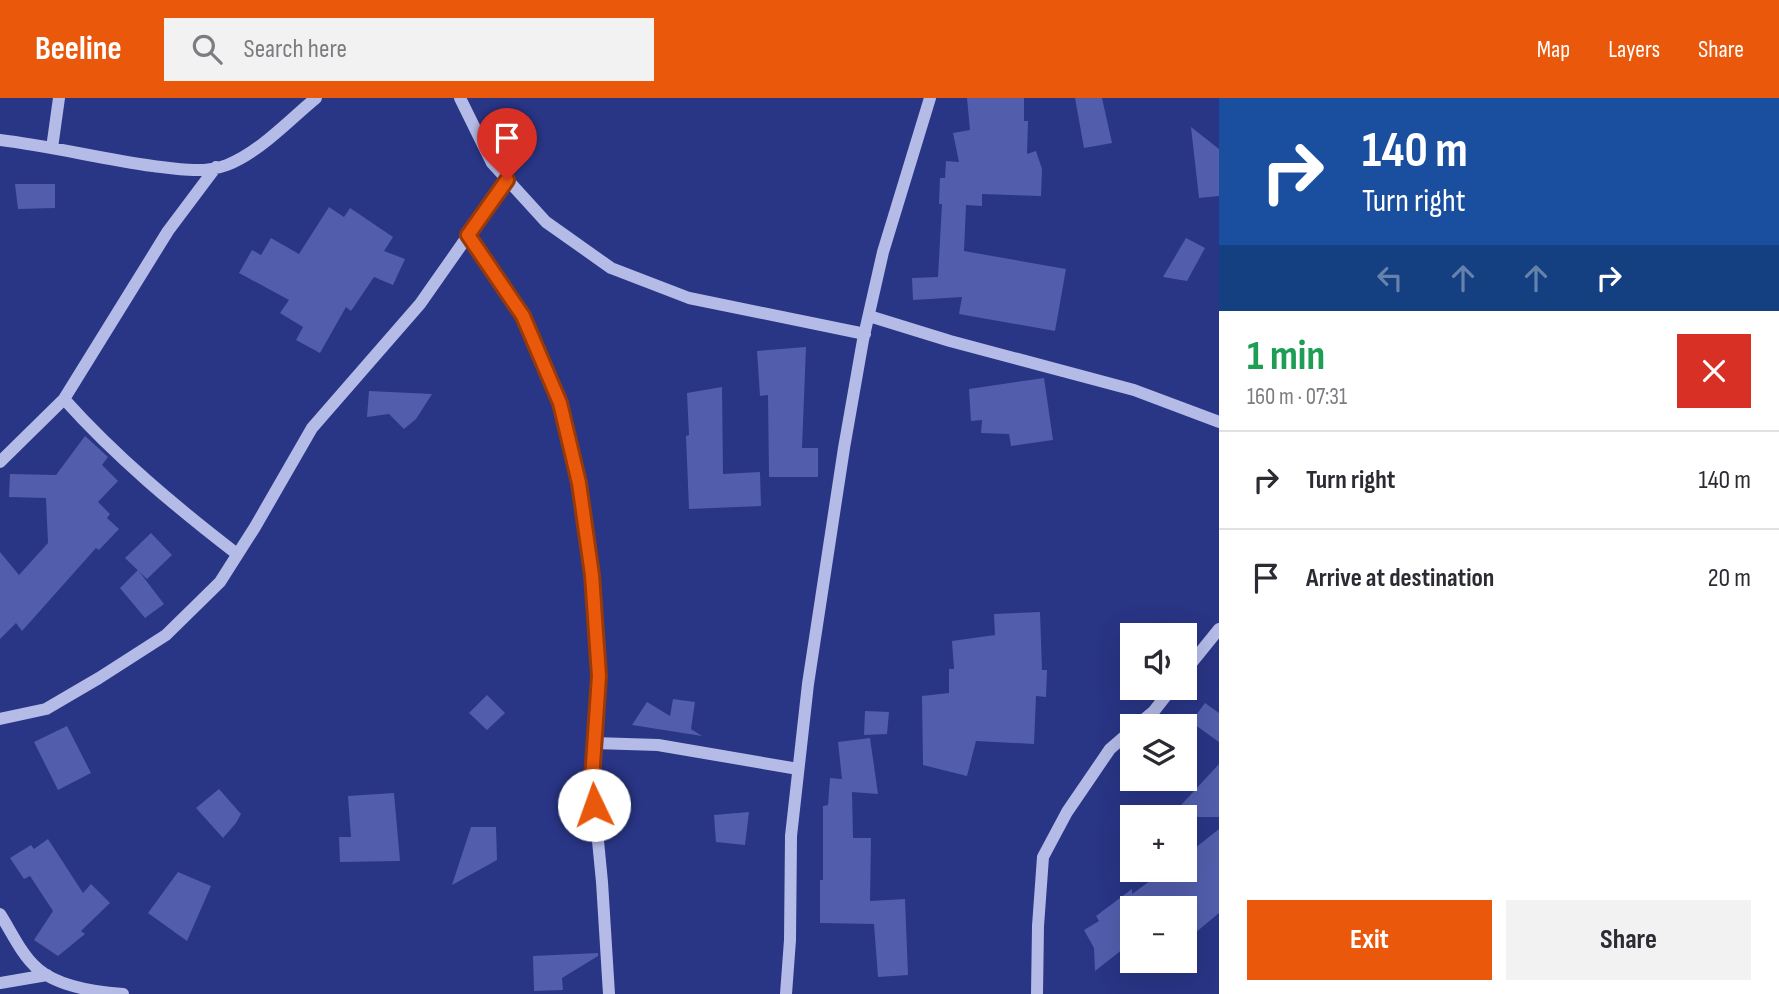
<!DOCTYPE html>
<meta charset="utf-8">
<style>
:root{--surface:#fff;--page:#f2f2f3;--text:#2b2b33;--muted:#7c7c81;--line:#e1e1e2;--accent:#ea580c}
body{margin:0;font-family:"Sofia Sans Condensed",sans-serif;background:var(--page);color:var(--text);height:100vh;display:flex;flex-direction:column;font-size:26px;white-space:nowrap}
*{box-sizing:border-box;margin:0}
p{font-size:23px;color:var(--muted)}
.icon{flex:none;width:38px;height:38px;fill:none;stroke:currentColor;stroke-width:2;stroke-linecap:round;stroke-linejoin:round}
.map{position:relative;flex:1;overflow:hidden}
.details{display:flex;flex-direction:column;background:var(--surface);width:560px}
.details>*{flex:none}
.top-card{background:#1a4fa0;color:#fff;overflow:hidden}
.controls{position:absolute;left:1120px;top:525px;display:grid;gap:14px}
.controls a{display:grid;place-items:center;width:77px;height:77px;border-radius:0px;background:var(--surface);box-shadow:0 7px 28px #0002;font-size:35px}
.pin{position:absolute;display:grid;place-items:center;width:60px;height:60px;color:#fff;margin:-72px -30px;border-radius:50% 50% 50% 0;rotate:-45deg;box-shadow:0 0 7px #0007}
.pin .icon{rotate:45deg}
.me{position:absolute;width:77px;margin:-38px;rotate:357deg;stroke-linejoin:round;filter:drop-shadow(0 0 5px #0008)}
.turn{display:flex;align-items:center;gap:24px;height:147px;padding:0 28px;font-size:32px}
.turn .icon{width:91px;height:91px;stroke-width:2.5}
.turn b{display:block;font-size:49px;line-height:60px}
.lanes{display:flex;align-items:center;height:66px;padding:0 28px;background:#0003;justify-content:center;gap:35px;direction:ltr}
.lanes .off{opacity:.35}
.round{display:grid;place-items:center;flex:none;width:74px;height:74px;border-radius:0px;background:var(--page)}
.overview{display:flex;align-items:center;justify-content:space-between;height:119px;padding:0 28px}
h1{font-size:42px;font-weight:700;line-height:52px;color:#1e9e55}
.cta{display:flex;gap:14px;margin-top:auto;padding:14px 28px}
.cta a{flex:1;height:80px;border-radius:0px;background:var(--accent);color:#fff;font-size:28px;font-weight:700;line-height:80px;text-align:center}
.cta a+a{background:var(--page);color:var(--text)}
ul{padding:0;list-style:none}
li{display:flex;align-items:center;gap:21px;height:98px;padding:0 28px;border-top:2px solid var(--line)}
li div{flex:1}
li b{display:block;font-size:26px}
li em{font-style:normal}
header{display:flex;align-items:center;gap:42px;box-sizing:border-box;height:98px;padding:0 35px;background:var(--accent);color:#fff}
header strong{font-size:33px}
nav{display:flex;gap:38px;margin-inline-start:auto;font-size:24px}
.search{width:490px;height:63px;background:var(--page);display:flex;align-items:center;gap:18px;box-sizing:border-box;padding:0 24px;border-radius:0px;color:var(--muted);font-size:26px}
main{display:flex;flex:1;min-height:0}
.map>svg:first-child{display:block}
</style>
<header>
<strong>Beeline</strong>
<div class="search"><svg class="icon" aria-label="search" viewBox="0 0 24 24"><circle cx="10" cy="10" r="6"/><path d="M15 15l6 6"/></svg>Search here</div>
<nav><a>Map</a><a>Layers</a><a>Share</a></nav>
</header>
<main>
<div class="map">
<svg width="1219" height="896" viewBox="0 0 1219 896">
<rect width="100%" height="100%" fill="#293585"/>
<path fill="#525eac" d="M967 0H1024V23H1028L1027 56 1036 53 1042 71 1041 98 982 96V108L966 107 964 153 1066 171 1055 233 959 216 962 199 913 202 912 180 938 179 942 106H939L940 80H945L946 63 959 64 953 35 970 32Z
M1075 0H1102L1112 45 1084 50Z
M1191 29 1219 51V98L1199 100Z
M15 86H55V110L18 111Z
M329 109 344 119 350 110 393 139 384 153 405 161 393 187 374 179 351 213 346 209 320 255 296 242 303 229 280 215 289 202 239 175 252 152 261 157 271 140 299 156Z
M1186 140 1205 150 1187 183 1163 179Z
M806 249 802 350H818V379H769L768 297 760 298 757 253Z
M1044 280 1053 342 1011 348 1009 336 981 335 982 322 971 323 969 291Z
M722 289 723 376 760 374 761 408 689 411 686 338 689 337 687 295Z
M369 293 432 296 416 321 404 331 389 316 367 319Z
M85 338 108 359 102 367 118 383 98 404 110 416 107 420 119 431 99 452 96 450 22 533 16 525 0 541V454L19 477 48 445 46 400 9 399 10 376 56 377Z
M151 435 172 457 147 481 125 460Z
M138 472 164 506 145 520 120 490Z
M1040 514 1042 572H1047L1046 599 1036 598 1034 646 976 643 967 678 923 667 922 598 949 595V571H954L952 543 995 537 994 516Z
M487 597 505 615 487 632 469 615Z
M673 601 695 604 691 631 702 638 632 627 647 604 670 618Z
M1205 605 1219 615V644L1191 624Z
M865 613 889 614 887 636 864 637Z
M67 628 91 675 58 692 34 644Z
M870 640 878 696 852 694 853 740H871L870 803 905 801 908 877 878 879 874 826 820 825V782H823V708L828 707 830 680 842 681 838 644Z
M1219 666V719H1170Z
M219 691 241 716 236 725 223 740 196 710Z
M394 695 400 763 340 764 339 739H351L348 698Z
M749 714 745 747 716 744 714 717Z
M471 729H496L497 762 452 787Z
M1219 731V815L1195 835 1185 822V810H1132V844L1095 873 1094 850 1084 832 1099 823 1096 818 1132 791V796L1165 772H1185V758Z
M48 741 83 795 91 786 110 805 81 833 85 836 58 858 34 842 53 813 30 778 24 781 10 760 31 747 34 751Z
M178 774 211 788 187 843 148 815Z
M598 855V858L562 880 563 892 534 893 533 858Z"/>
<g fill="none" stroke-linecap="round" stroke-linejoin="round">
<path stroke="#b4bbe7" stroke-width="12" d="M460 0 492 65 546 124 611 170 689 200 865 236
M0 42C51 48 101 61 153 68 177 71 203 76 227 67 260 54 289 22 316 0
M52 50 59 0
M468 137 523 218 560 305 579 385 592 477 599 578 592 681 602 784 609 896
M869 218 950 243 1134 292 1219 324
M64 301C116 359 176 409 237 456
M0 364 64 301 168 133 216 69
M1185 573 1219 531
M0 621 46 611 99 580 166 537 220 484 255 429 312 330 420 206 507 82
M1136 628 1154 613 1172 590
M594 645 658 647 798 671
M0 816C11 833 22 858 38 871 59 889 96 894 123 896
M0 885 47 877
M786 896 790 842 791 738 808 586 844 350 863 242 883 154 930 0
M1037 896 1038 828 1043 759 1067 714 1110 651 1132 632"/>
</g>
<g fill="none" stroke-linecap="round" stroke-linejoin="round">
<defs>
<path id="route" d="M507 82 468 137 523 218 560 305 579 385 592 477 599 578 592 681 594 707"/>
</defs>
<use href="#route" stroke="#983908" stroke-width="18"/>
<use href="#route" stroke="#ea580c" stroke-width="12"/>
</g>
</svg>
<div class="controls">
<a><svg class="icon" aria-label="sound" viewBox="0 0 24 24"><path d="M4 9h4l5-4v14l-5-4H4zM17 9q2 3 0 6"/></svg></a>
<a><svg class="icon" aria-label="layers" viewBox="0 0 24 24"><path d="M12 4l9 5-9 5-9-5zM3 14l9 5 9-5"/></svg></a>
<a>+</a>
<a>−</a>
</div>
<div class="pin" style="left:507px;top:82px;background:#d93025"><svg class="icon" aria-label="arrive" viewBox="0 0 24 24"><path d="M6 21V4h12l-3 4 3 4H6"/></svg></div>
<svg class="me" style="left:594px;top:707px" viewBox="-20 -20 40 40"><circle r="19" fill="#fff"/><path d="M0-13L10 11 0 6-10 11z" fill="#ea580c"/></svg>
</div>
<section class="details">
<div class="top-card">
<div class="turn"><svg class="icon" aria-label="right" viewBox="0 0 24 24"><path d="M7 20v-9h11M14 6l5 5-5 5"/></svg><div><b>140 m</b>Turn right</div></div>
<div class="lanes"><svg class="icon off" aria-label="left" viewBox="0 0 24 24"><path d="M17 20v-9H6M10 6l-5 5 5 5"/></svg><svg class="icon off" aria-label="ahead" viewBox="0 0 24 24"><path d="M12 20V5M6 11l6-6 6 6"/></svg><svg class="icon off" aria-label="ahead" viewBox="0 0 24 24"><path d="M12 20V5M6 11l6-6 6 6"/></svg><svg class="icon" aria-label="right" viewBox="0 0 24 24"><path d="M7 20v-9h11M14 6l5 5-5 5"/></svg></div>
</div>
<div class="overview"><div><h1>1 min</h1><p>160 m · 07:31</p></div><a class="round" style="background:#d93025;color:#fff"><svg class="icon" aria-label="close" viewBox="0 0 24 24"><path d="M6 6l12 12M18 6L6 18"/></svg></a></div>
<ul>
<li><svg class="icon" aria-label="right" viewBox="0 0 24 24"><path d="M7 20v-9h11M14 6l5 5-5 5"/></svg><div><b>Turn right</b></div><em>140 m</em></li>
<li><svg class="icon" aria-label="arrive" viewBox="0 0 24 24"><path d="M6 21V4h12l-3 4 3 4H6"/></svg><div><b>Arrive at destination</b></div><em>20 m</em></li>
</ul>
<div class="cta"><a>Exit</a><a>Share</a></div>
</section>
</main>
